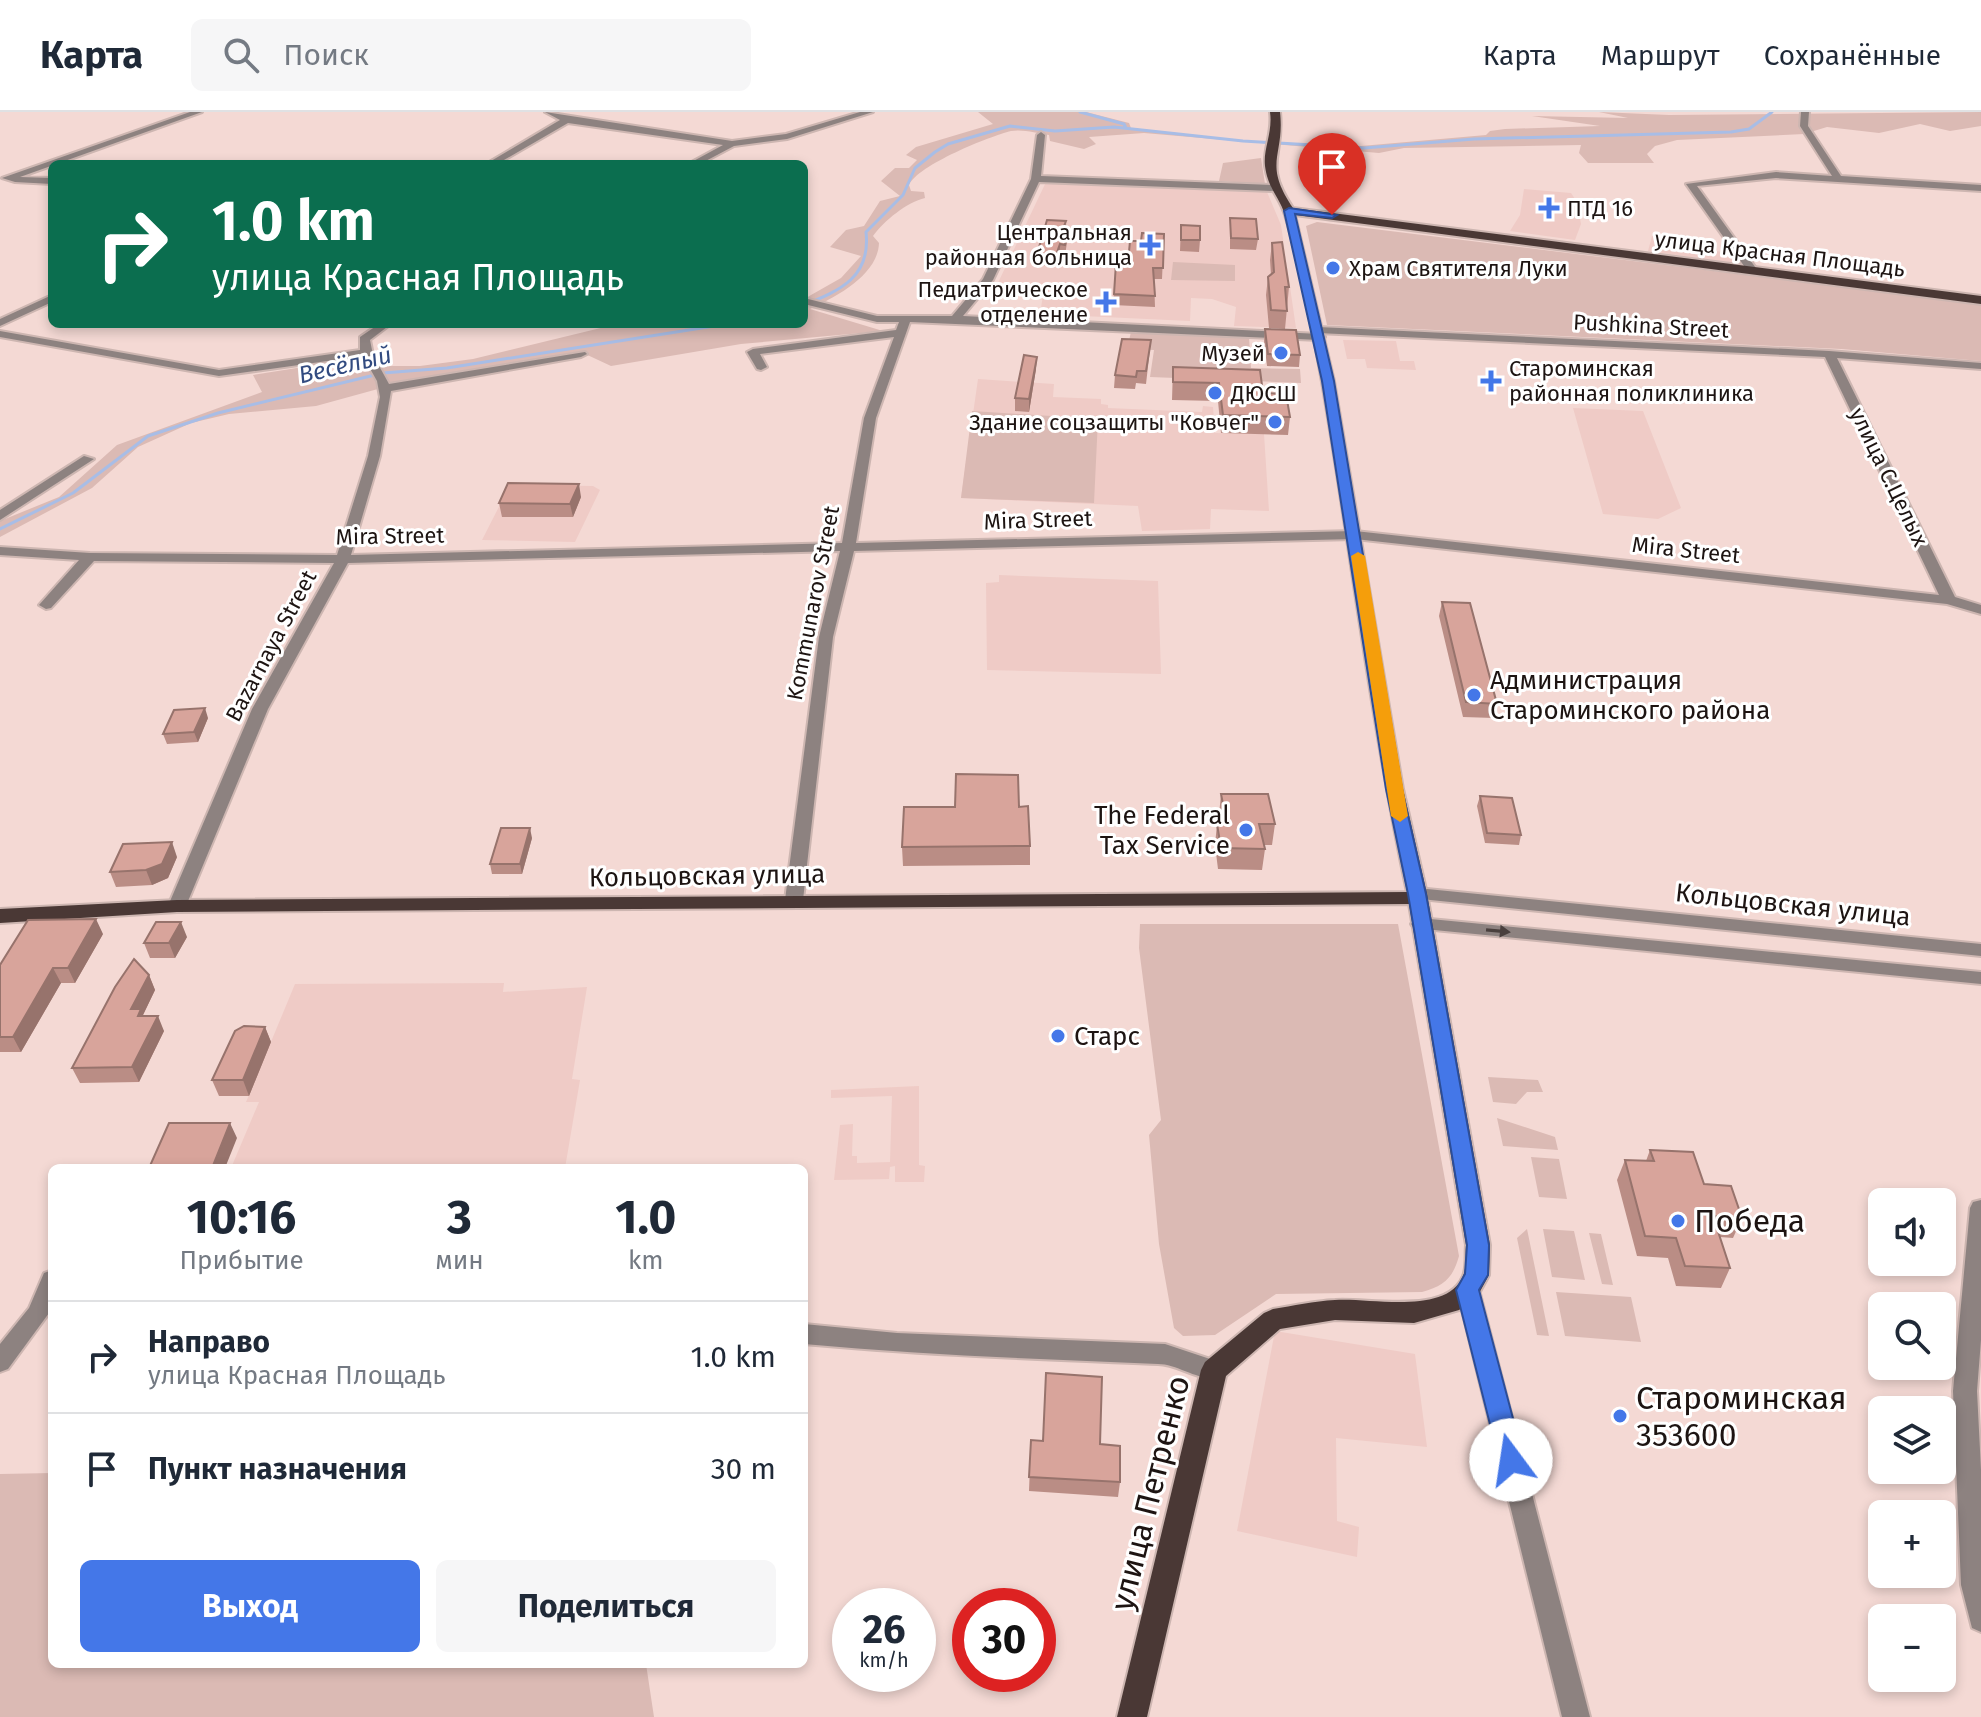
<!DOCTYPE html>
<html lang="ru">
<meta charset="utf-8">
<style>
:root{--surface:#fff;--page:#f6f6f7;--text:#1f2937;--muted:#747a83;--line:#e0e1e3;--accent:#4477e8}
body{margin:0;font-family:"Fira Sans",sans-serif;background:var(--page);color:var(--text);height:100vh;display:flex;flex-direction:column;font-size:30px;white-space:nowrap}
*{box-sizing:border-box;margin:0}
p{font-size:26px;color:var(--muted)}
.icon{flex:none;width:44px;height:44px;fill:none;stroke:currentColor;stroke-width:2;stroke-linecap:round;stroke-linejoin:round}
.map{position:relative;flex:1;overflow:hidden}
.details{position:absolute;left:48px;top:1052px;width:760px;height:504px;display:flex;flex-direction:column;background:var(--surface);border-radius:12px;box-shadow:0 4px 12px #0003}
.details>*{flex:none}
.top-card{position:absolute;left:48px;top:48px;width:760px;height:168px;border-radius:12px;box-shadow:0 4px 12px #0003;background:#0b6e4f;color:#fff;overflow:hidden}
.fabs{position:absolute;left:1868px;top:1076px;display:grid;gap:16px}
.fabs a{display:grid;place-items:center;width:88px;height:88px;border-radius:12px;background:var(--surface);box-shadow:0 4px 12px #0003;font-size:40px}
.speed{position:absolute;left:832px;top:1476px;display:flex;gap:16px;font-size:40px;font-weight:700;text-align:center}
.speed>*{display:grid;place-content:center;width:104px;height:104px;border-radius:50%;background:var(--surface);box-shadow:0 4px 12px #0003;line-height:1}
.speed small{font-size:20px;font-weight:400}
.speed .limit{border:12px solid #d22;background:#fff;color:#111}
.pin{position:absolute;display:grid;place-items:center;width:68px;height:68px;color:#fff;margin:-82px -34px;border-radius:50% 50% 50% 0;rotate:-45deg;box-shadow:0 0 8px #0007}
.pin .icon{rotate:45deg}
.me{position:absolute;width:88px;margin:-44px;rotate:346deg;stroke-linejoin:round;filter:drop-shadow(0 0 6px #0008)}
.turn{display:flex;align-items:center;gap:28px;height:168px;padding:0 32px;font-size:36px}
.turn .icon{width:104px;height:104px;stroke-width:2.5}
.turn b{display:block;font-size:56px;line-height:68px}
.eta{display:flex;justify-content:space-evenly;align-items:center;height:136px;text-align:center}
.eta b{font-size:48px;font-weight:700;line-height:56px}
.action{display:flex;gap:16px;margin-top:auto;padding:16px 32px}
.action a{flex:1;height:92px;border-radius:12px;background:var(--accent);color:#fff;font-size:32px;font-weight:700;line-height:92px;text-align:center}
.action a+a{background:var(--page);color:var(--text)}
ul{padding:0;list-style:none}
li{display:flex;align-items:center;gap:24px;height:112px;padding:0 32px;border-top:2px solid var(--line)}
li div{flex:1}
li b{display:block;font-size:30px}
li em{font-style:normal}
header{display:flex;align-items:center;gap:48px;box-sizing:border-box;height:112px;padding:0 40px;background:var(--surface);border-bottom:2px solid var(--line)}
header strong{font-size:38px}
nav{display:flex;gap:44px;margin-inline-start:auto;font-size:28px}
.search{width:560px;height:72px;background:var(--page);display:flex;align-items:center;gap:20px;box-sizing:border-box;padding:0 28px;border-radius:12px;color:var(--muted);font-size:30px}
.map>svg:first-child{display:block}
</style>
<header>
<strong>Карта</strong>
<div class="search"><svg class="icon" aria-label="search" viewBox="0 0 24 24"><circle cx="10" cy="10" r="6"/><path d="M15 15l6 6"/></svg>Поиск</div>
<nav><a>Карта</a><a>Маршрут</a><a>Сохранённые</a></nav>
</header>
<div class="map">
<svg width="1981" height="1605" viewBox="0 0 1981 1605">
<rect width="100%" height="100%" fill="#f4d9d4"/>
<path fill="#efcbc6" d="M1046 70 1267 80 1281 113 1296 216 1234 214 1236 195 1212 187 1191 186 1190 209 1040 202 1044 177 996 175Z
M1524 77 1571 81 1577 90 1581 112 1575 128 1510 119 1520 103Z
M1652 124 1702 128 1700 137 1731 141 1736 151 1648 139Z
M1343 228 1396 229 1400 249H1414L1416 258 1367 256 1365 247H1347Z
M978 267 1054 272 1053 285 1101 287V292L1108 293V296L1202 300 1203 294 1213 295 1215 321 1264 322 1269 399 1211 397 1210 417 1142 419 1138 394 961 386Z
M1573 296 1643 299 1681 396 1658 407 1603 402Z
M521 373 593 374 600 378 575 430 482 428 507 379Z
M999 463 1158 469 1161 562 987 558 986 471 999 470Z
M504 871 503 880 587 875 572 967 580 968 565 1056H231L259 990H246L295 872Z
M919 974V1053L925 1054 924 1070H895V1054L890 1055 889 1067 834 1068 840 1013 853 1012 852 1044H857V1051L890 1050 892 984 831 986V978Z
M1275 1219 1415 1242 1427 1335 1336 1326 1337 1409 1359 1415 1357 1445 1237 1419Z"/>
<path fill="#dbbab4" d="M978 0H1086L1129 11 1131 16 1248 29 1361 34 1486 23 1490 19 1505 17 1600 14 1532 4 1628 6 1599 0 1669 3 1981 0V14L1950 19 1920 12 1879 21 1827 15 1804 22 1677 28 1655 34 1647 42 1654 51H1588L1579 41 1581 33 1404 36 1379 41 1144 21 1089 25 1096 32 1084 37 1050 29 1049 23C1037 21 1023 17 1011 19 990 24 918 53 909 73L911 79 924 80 925 86C907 90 884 109 873 124L879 131C878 163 836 185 810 197L883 219 741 232 611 254 581 240 407 269 316 294 229 302 191 311 138 335 92 376 0 425V409L59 385 117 333 262 280 253 263 303 255 317 269 383 254H420L473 247 613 213 804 212V187L841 166 861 144 830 135 846 118 864 114 880 89 900 84 881 69 895 56H909L917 48 906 43 916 35 993 12Z
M1261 46 1265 72 1219 69 1223 51Z
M1317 110 1981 192V249L1841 237 1327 213 1306 114Z
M1173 150 1235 153V169L1171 168Z
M1131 220 1249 225 1251 256 1300 257 1301 271 1150 265 1154 238 1127 237Z
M972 299 1098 307 1094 391 961 386Z
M1140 812H1398L1459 1144C1453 1166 1444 1174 1422 1180L1276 1182 1215 1223 1183 1224 1174 1216 1159 1132 1149 1023 1161 1008 1139 836Z
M1488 965 1538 968 1543 980H1527L1516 992 1493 990Z
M1497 1006 1555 1025 1558 1038 1503 1034Z
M1531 1045 1559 1047 1567 1087 1539 1085Z
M1527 1117 1549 1224 1537 1223 1517 1126Z
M1543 1117 1574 1119 1585 1168 1552 1165Z
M1589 1121 1601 1122 1613 1173 1602 1172Z
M1556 1180 1631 1185 1641 1230 1565 1224Z
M52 1361V1552H646L654 1605H0V1362Z"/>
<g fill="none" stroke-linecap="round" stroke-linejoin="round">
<path stroke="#a8bde6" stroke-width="3" d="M1080 0 1124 12 1126 16
M804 193C841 178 871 165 866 120L903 83 915 56 935 40 948 32 1010 14 1055 19 1114 15 1243 29 1364 36 1474 27 1731 20 1749 17 1772 0
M0 417 73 381 148 324 218 301 383 261 447 256 727 212"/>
<defs>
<path id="minor" d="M190 0H202L20 65 52 66V72L15 70 2 66Z
M545 0 732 29 786 22 860 0H873L787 27 734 34 700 52H688L723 33 568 11 497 52H486L560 8Z
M1801 0H1809L1808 14 1841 64 1981 73V79L1776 66 1697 74 1758 159 1749 161 1686 72 1776 60 1832 64 1800 14Z
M1041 20 1045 23 1041 64 1274 73 1279 76 1274 79 1039 70 993 168 963 204 1319 222 1325 225 1319 228 910 210 876 306 856 431 1355 419 1939 483 1825 245 1318 221 1312 218 1318 215 1829 239 1981 251V257L1837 246 1955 485 1981 493V502L1947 492 1355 427 854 439 833 525 803 788 794 794 785 788 819 525 840 439 348 451 268 597 186 794 183 798H171L168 794 252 597 334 451 94 449 51 496 46 497 39 493 79 448 0 443V435L90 441 337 443 368 344 380 285 377 269 363 244 219 264 0 225V219L219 258 360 238V225L379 212H391L370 228 373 243 389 272 585 240 587 242 581 245 391 279 380 344 351 443 842 431 864 306 894 225 760 242 767 255 761 258 757 257 747 240 753 237 896 218 899 210H877L804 192V186L877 204H952L983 167 1031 67 1037 23Z
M52 183V190L0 214V207Z
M84 344 94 347 0 408V398Z
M1417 776 1981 832V844L1411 786 1408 782 1411 778Z
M1420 806 1981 860V872L1414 816 1411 812 1414 808Z
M1981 1088V1228L1977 1279 1981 1358V1520L1972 1516 1961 1473 1953 1279 1970 1096 1973 1090Z
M52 1158 49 1201 8 1257 0 1260V1232L29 1196 44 1161Z
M1468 1169 1476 1171 1479 1178 1590 1605H1562L1457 1178 1460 1171Z
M804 1212 897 1221 1165 1232 1222 1251 1226 1258 1222 1265C1202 1272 1179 1252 1158 1252 1040 1247 922 1243 804 1232Z"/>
<path id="major" d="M1270 0H1280C1285 45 1262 50 1293 96L1981 184V192L1295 103 1334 269 1403 677 1427 782 1490 1133 1489 1163 1477 1185 1459 1198 1414 1211 1335 1208 1280 1217 1226 1264 1147 1605H1117L1201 1258 1205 1250 1264 1201 1273 1197C1293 1194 1314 1189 1335 1188 1367 1185 1447 1204 1463 1164 1467 1155 1465 1142 1466 1133L1409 792 177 800 0 811V797L177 788 1407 780C1371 611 1351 440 1322 270 1312 214 1301 157 1285 103 1279 84 1268 77 1265 54 1263 37 1273 20 1270 0Z"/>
</defs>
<use href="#minor" stroke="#cdb6b1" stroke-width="4"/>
<use href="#major" stroke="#cdb6b1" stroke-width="4"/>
<use href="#minor" fill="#8d8280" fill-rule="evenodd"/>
<use href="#major" fill="#4a3835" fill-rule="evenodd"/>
</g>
<path fill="#ba8d85" d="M1230 106 1258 127 1256 138 1230 137Z
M1066 109 1067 130 1065 144H1059L1056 154 1037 153V142Z
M1181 113 1200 128 1199 140 1180 139Z
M1164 122 1162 167H1154L1155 195 1113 193 1116 151H1128L1141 129Z
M1272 131 1289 175 1285 217 1269 216 1266 183 1268 165 1271 163 1270 148Z
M1265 217 1300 243 1299 255 1267 254 1264 229Z
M1151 228 1146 272 1136 271 1135 277 1114 276 1115 263Z
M1173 255 1263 281 1290 305 1288 323 1221 321 1218 289 1172 288Z
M1036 257 1029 300 1015 299V286Z
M581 385 573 405H502L499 391Z
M1442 490 1497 592 1494 606 1463 605 1439 504Z
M208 606 198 630 167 632 163 622Z
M1221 682 1275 712 1272 733H1264L1265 737 1262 758 1218 757 1215 733 1217 712H1221L1219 703Z
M1480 684 1521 723 1519 733 1485 731 1477 694Z
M1019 695 1030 734V753L903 754 902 735Z
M532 726 522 762H492L490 752Z
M177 745 168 766 152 773 116 775 110 760Z
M103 822 75 871H61L21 940H0V853Z
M187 825 175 846H150L144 831Z
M149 863 155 878 143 903 164 919 139 970 80 971 72 956Z
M265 915 271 930 249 984H219L212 968Z
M1650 1038 1704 1072 1742 1106 1733 1126 1720 1125 1730 1156 1721 1176 1676 1174 1668 1146 1637 1144 1617 1068 1625 1048 1646 1049Z
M1031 1328 1100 1332 1120 1370 1118 1385 1029 1379Z"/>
<path fill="#97736c" d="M1060 132 1059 144 1056 154V143Z
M1037 245 1036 257 1029 300V287Z
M579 372 581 385 573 405 570 392Z
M205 596 208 606 198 630 194 620Z
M530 716 532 726 522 762 520 752Z
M172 730 177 745 168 766 152 773 146 758Z
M96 807 103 822 75 871 68 856Z
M181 810 187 825 175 846 169 831Z
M53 856 61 871 21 940 13 925Z
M149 863 155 878 143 903 147 912 131 897Z
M158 904 164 919 139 970 132 955Z
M265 915 271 930 249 984 243 968Z
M230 1011 237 1026 225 1056H212Z"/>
<path fill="#d8a49b" stroke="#97736c" stroke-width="2" d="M1230 106 1256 107 1258 127 1231 126Z
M1047 108 1066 109 1062 119H1068L1065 133 1060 132 1056 143 1037 142Z
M1181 113 1200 114V128H1181Z
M1142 121 1164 122 1163 156H1153L1155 184 1114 182 1116 151H1128L1130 129H1141Z
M1282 130 1289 175H1285L1287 199 1271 198 1268 165 1274 160 1272 131Z
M1265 217 1296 218 1300 243 1268 242Z
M1122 227 1151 228 1146 259H1137L1136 265 1115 263Z
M1024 243 1037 245 1029 287 1015 286Z
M1173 255 1260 258 1263 281 1286 282 1290 305 1223 303 1219 271 1173 270Z
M508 371 579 372 570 392 499 391Z
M1442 490 1470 491 1497 592 1466 590Z
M205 596 194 620 163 622 174 598Z
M956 662 1018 663 1019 695 1028 694 1030 734 902 735 904 695H955Z
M1221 682H1268L1275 712H1259L1265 737 1221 736 1217 712H1227Z
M1480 684 1512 686 1521 723 1487 721Z
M501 716H530L520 752H490Z
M172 730 162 752 146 758 110 760 123 732Z
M96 807 68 856H53L13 925H0V853L28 808Z
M156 810H181L169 831H144Z
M134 847 149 863 131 897H141L138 904H158L132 955 72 956 115 875Z
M244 914 265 915 243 968H212L235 919Z
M169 1011H230L212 1056H149Z
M1650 1038 1693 1040 1704 1072 1731 1074 1742 1106 1713 1104 1730 1156 1685 1154 1676 1126 1645 1124 1625 1048 1654 1049Z
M1046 1261 1102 1265 1100 1332 1120 1334V1370L1029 1365 1031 1328 1043 1329Z"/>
<defs><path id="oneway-solid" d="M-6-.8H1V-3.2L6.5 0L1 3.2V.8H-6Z" transform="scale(2)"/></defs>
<use fill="#4a403e" href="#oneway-solid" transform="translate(1498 819) rotate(5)"/>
<path fill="#4477e8" stroke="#2c4d97" stroke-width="2" d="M1289 96 1337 103 1332 106 1295 102 1334 269 1402 677 1426 782 1489 1133 1488 1163 1479 1178 1524 1348 1520 1355 1511 1359 1502 1355 1499 1348 1456 1178 1465 1162 1467 1133 1408 782 1386 677 1322 269 1284 99Z"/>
<path fill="#f59e0b" d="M1358 440 1365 444 1408 704 1400 710 1391 704 1351 444Z"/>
<g fill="#4477e8" stroke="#fff" stroke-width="3">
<path d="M1545 84h8v8h8v8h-8v8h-8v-8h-8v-8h8z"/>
<path d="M1146 121h8v8h8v8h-8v8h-8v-8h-8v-8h8z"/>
<circle cx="1333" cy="156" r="8"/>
<path d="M1102 178h8v8h8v8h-8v8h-8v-8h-8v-8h8z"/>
<circle cx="1281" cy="241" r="8"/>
<path d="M1487 257h8v8h8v8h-8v8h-8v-8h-8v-8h8z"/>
<circle cx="1215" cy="281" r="8"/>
<circle cx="1275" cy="310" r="8"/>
<circle cx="1474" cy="583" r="8"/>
<circle cx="1246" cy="718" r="8"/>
<circle cx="1058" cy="924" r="8"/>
<circle cx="1678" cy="1109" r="8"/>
<circle cx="1620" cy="1304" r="8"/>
</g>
<g text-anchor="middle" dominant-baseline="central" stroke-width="6" stroke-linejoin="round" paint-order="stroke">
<g font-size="22" fill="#1d1412" stroke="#fff" text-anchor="start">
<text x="1567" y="96">ПТД 16</text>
<text x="1132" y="120" text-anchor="end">Центральная<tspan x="1132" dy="25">районная больница</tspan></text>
<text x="1349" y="156">Храм Святителя Луки</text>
<text x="1088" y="177" text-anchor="end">Педиатрическое<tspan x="1088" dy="25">отделение</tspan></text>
<text x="1265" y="241" text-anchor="end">Музей</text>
<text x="1509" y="256">Староминская<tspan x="1509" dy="25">районная поликлиника</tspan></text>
<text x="1231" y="281">ДЮСШ</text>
<text x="1259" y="310" text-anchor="end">Здание соцзащиты "Ковчег"</text>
</g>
<g font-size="22" fill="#1d1412" stroke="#fff">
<text transform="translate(1780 142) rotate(7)">улица Красная Площадь</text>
<text transform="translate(1651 214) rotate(3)">Pushkina Street</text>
<text transform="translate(1889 365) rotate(64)">улица С.Целых</text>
<text transform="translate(1038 408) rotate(-2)">Mira Street</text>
<text transform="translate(390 424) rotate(-1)">Mira Street</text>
<text transform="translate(1686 438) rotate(6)">Mira Street</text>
<text transform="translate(813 491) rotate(-79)">Kommunarov Street</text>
<text transform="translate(271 534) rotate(-62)">Bazarnaya Street</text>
</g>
<g font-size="24" font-style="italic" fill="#324b80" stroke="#fff">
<text transform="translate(345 253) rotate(-13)">Весёлый</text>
</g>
<g font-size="26" fill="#1d1412" stroke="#fff" text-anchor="start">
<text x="1490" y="568">Администрация<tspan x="1490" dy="30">Староминского района</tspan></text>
<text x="1230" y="703" text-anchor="end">The Federal<tspan x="1230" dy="30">Tax Service</tspan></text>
<text x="1074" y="924">Старс</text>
</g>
<g font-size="26" fill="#1d1412" stroke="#fff">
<text transform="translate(707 764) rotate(-1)">Кольцовская улица</text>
<text transform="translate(1793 793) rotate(6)">Кольцовская улица</text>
</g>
<g font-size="32" fill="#1d1412" stroke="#fff" text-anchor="start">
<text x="1694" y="1109">Победа</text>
<text x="1636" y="1286">Староминская<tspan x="1636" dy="37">353600</tspan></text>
</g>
<g font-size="32" fill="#1d1412" stroke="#fff">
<text transform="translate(1150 1381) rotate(-76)">улица Петренко</text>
</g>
</g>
</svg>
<div class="fabs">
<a><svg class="icon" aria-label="sound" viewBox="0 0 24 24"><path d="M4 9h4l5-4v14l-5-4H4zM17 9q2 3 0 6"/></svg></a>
<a><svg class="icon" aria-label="search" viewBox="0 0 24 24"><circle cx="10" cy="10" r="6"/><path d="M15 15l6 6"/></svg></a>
<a><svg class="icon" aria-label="layers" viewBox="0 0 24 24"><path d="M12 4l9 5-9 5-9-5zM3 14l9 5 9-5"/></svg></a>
<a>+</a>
<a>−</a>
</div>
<div class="speed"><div>26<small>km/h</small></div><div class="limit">30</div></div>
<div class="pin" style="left:1332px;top:103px;background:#d93025"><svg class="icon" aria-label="arrive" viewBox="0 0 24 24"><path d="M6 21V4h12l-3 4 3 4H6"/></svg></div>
<svg class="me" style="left:1511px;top:1348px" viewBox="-20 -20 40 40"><circle r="19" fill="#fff"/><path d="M0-13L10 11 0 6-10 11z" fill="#4477e8"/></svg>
<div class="top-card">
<div class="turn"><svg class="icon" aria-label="right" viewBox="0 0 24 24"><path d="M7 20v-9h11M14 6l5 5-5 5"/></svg><div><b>1.0 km</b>улица Красная Площадь</div></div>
</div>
<section class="details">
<div class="eta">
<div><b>10:16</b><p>Прибытие</p></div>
<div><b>3</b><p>мин</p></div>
<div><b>1.0</b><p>km</p></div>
</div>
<ul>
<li><svg class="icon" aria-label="right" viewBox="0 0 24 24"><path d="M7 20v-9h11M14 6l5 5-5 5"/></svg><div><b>Направо</b><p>улица Красная Площадь</p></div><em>1.0 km</em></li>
<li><svg class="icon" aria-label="arrive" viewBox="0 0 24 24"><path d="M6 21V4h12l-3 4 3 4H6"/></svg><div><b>Пункт назначения</b></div><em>30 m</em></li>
</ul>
<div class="action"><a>Выход</a><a>Поделиться</a></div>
</section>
</div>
